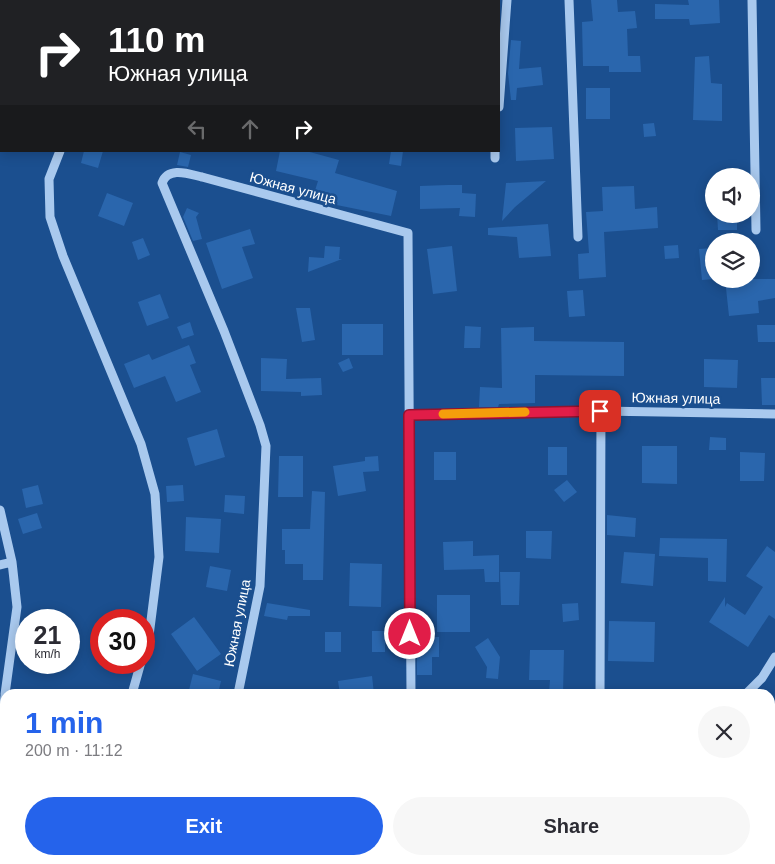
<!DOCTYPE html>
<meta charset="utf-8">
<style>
:root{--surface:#fff;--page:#f7f7f7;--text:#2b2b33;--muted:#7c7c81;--accent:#2563eb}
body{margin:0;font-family:Arial,sans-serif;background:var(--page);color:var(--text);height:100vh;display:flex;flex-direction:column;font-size:19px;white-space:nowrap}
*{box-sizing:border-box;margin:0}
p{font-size:16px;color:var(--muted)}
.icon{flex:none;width:28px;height:28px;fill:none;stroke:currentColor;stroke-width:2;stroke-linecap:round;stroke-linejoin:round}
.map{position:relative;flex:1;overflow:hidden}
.panel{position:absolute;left:0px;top:689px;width:775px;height:176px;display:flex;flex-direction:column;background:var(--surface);border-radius:15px 15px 0 0;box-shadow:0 2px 12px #0003}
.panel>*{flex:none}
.banner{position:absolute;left:0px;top:0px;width:500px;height:152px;box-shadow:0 2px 12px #0003;background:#202124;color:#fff;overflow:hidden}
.fabs{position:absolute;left:705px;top:168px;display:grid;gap:10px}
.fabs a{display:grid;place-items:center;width:55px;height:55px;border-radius:50%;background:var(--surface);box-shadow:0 2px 12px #0003;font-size:25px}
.speed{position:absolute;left:15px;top:609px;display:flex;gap:10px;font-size:25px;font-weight:700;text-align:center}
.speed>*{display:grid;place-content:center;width:65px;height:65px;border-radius:50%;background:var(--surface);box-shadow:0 2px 12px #0003;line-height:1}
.speed small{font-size:12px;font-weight:400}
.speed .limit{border:8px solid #d22;background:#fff;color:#111}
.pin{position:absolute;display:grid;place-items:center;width:42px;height:42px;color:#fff;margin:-21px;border-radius:10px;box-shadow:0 2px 8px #0006}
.me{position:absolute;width:55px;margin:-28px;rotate:0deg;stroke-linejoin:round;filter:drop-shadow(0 0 4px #0008)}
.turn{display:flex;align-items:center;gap:18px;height:105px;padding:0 25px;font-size:22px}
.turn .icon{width:65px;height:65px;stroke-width:2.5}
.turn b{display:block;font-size:35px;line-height:42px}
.lanes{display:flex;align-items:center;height:48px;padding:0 25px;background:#0003;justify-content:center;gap:25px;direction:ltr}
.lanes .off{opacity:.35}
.round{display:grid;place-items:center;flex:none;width:52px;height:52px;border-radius:26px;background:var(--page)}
.headline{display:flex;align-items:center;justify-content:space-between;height:85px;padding:0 25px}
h1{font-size:30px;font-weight:800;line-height:38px;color:var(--accent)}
.cta{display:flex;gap:10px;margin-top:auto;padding:10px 25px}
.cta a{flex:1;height:58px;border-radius:30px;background:var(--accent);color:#fff;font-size:20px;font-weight:800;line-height:58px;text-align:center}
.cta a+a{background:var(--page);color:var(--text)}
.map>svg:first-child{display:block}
</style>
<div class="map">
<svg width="775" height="864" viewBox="0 0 775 864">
<rect width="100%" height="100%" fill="#1b4f8f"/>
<path fill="#2a66ad" d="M591 0H617L618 12 635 11 637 28 627 29 628 56H640L641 72H609V66H583L582 22 593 21Z
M688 0H719L720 23 690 25 689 19H655V4L689 5Z
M511 40 521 41 519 69 541 67 543 85 517 88 516 100H511L508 73Z
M709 56 711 83 722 84V121L693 120 695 57Z
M586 88H610V119H586Z
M654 123 656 136 644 137 643 124Z
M552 127 554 159 516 161 515 128Z
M84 151H103L98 168 81 163Z
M280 151H306L339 160 335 173 397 191 391 216 312 200 318 181 276 171Z
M391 151H403L401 166 389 164Z
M180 152 191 155 188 167 177 165Z
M546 181 515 207 502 221 506 183Z
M448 185H462V193L476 194 475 217 459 216 460 208 420 209V186Z
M634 186 635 209 657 207 658 228 604 232 606 277 579 279 578 254 589 253 586 212 603 211 602 187Z
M107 193 133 203 124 226 98 216Z
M187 208 199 213 196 217 202 239 193 241 183 217Z
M717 214H737V230H718Z
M548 224 551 256 519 258 517 237 488 235V228Z
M250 229 255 244 242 247 253 278 222 289 206 243Z
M143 238 150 255 138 260 132 242Z
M678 245 679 258 665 259 664 246Z
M325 246 340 247 339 259H342L308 272 309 257 324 258Z
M452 246 457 291 433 294 427 249Z
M714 248V279L702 280 699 249Z
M725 279H775V298L758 301 759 313 729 316Z
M583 290 585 316 569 317 567 291Z
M160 294 169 318 147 326 138 302Z
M296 308H310L315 340 302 342Z
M190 322 194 335 182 339 177 327Z
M342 324H383V355H342Z
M757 325H775V342H758Z
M465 326 481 327 480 348H464Z
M534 327V341L624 342V376L535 375V403L499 404 498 407H479L480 387 502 388 501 328Z
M189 345 196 363 190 365 201 392 176 402 165 376 134 388 124 364 149 354 152 360Z
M261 358 287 359 286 379 321 378 322 395 301 396V392L261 391Z
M349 358 353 368 343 372 338 363Z
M704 359 738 360 737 388 704 387Z
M761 378H775V405H762Z
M217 429 225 457 195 466 187 438Z
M710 437 726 438V450H709Z
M642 446H677V484L642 483Z
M548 447H567V475H548Z
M434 452H456V480H434Z
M740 452 765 453 764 481H740Z
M279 456H303V497H278Z
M378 456 379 471 363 472 366 491 338 496 333 466 365 461V457Z
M567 480 577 492 564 502 554 490Z
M38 485 43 504 26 508 22 489Z
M183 485 184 501 167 502 166 486Z
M312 491 325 492 323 580H303V564H285V550H282V529H310Z
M225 495 245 496 244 514 224 512Z
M37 513 42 528 23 534 18 519Z
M607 515 636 518 635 537 607 535Z
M186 517 221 519 219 553 185 551Z
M526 531H552L551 559 526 558Z
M660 538 727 539 726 582 708 581V558L659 556Z
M473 541V556L499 555V582H485L484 569 444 570 443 542Z
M767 546 775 552V619L769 615 748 647 709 622 725 597V607L727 603 745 615 763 587 746 576Z
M624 552 655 554 653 586 621 583Z
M350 563 382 564 381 607 349 606Z
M210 566 231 570 227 591 206 587Z
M500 572H520L519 605H501Z
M437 595H470V632H437Z
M267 603 310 610V616H288L287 620 264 616Z
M578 603 579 620 563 622 562 604Z
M194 617 221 654 197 671 171 634Z
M609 621 655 622 654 662 608 661Z
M372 631H385V652H372Z
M325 632H341V652H325Z
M417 637H439V657H432V675H417Z
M488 638 500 657 498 679 486 678 487 667 475 647Z
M530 650H564L563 694H549L550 680H529Z
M193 674 221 681 218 694H188Z
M372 676 374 694H340L338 681Z"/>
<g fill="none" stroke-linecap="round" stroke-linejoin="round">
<path stroke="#a9c9ee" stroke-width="9" d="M569 0 578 237
M752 0 756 230
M142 1 143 0
M499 107 507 0
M60 151 49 179 50 217 63 256 141 444 155 494 159 557 149 636 144 654
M495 158V151
M409 415 601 411 775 414
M0 510 12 562 17 607 5 694
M0 565 12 562
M132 694 141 662
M238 694 260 586 266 446 260 425 224 331 162 183C168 166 189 174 202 177L408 233 411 694
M600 694 601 411
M746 694 762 678 775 657
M0 735 5 696
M501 860 503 864
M97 864V860
M203 864 204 860
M351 864 361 860"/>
</g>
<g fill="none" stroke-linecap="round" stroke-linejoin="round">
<defs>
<path id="route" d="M410 634 409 415 600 411"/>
</defs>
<use href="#route" stroke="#92132f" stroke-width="12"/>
<use href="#route" stroke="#e11d48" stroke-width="9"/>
<path stroke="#f59e0b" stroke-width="9" d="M443 414 525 412"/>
</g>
<g text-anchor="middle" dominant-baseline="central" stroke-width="5" stroke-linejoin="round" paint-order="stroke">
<g font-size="14" fill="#fff" stroke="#1b4f8f">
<text transform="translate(293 188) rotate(15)">Южная улица</text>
<text transform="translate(676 398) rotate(1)">Южная улица</text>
<text transform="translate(237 623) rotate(-79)">Южная улица</text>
</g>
</g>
</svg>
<div class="fabs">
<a><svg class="icon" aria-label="sound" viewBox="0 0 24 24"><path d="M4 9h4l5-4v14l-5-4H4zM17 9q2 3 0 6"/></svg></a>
<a><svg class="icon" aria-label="layers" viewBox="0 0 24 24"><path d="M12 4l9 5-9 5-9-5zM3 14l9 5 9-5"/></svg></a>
</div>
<div class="speed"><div>21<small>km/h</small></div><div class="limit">30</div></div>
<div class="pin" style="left:600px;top:411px;background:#d93025"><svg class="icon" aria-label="arrive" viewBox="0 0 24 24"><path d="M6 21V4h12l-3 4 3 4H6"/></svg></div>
<svg class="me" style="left:410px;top:634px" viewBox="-20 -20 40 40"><circle r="17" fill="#e11d48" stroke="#fff" stroke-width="3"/><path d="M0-11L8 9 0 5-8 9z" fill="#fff"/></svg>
<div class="banner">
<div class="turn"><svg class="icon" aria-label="right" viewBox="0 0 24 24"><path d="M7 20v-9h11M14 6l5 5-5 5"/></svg><div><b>110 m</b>Южная улица</div></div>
<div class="lanes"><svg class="icon off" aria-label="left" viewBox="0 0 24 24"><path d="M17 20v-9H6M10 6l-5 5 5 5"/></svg><svg class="icon off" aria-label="ahead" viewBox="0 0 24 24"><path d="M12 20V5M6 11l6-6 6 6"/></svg><svg class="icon" aria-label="right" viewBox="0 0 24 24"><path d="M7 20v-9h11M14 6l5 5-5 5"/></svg></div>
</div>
<section class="panel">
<div class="headline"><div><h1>1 min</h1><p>200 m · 11:12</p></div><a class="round"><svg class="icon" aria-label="close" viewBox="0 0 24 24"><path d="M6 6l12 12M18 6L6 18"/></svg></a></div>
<div class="cta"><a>Exit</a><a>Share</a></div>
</section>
</div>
